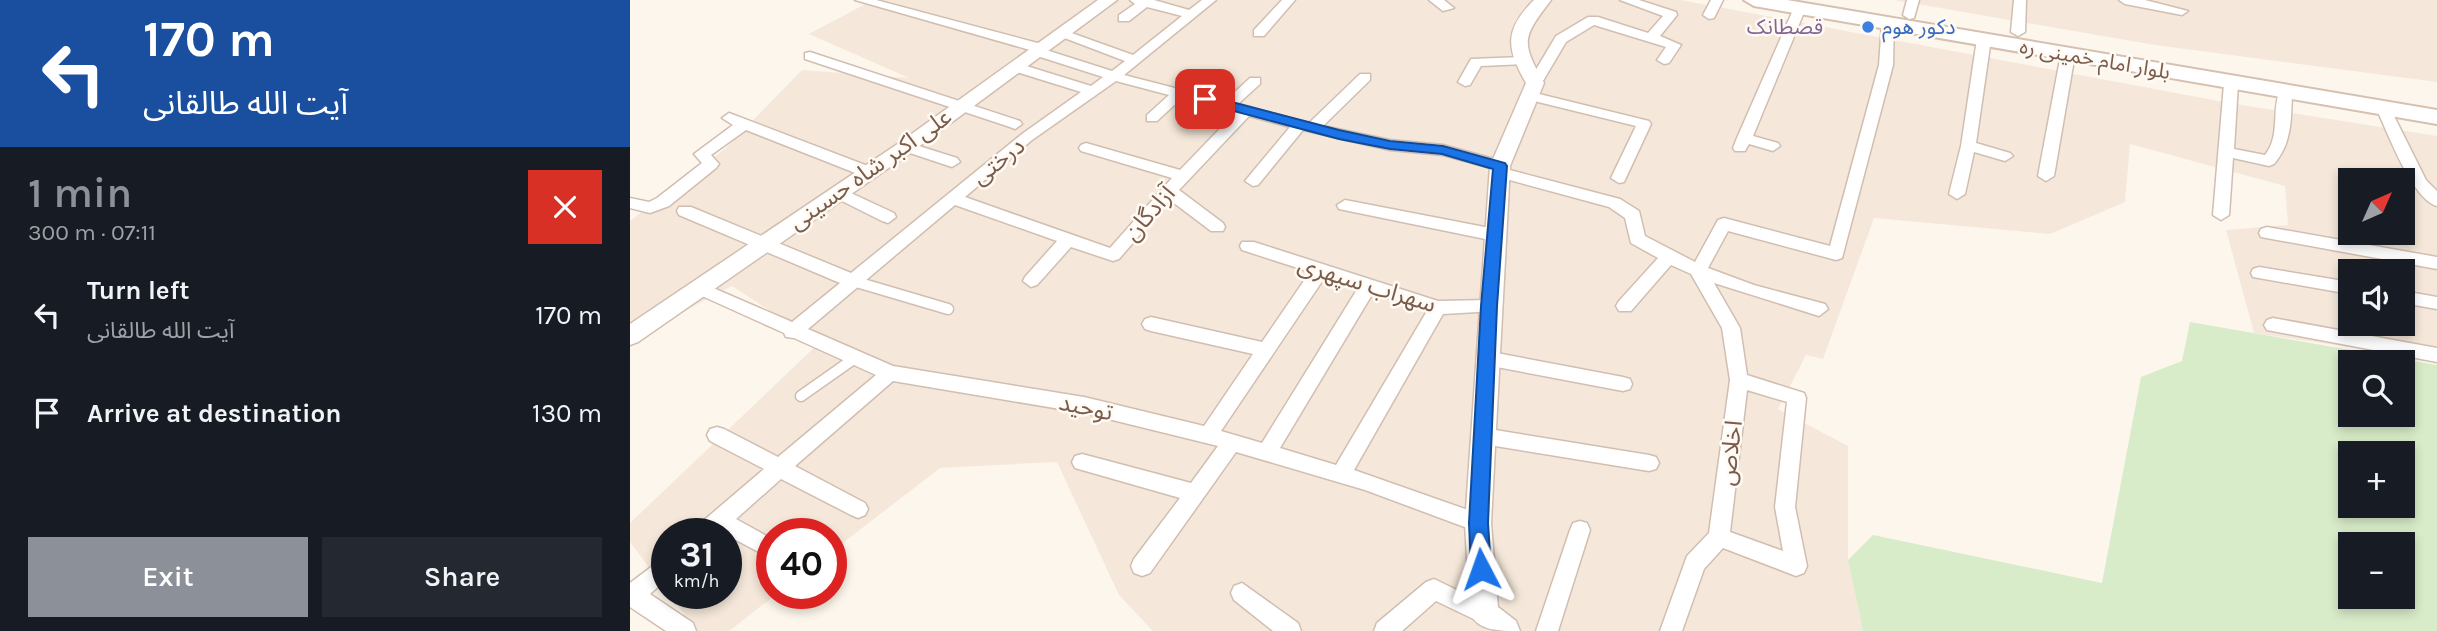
<!DOCTYPE html>
<meta charset="utf-8">
<style>
:root{--surface:#171b24;--page:#242831;--text:#f1f3f6;--muted:#9ea1a6;--accent:#8c9099}
body{margin:0;font-family:Karla,"Noto Sans Arabic",sans-serif;background:var(--page);color:var(--text);height:100vh;display:flex;flex-direction:column;font-size:26px;white-space:nowrap}
*{box-sizing:border-box;margin:0}
p{font-size:23px;color:var(--muted)}
.icon{flex:none;width:38px;height:38px;fill:none;stroke:currentColor;stroke-width:2;stroke-linecap:round;stroke-linejoin:round}
.map{position:relative;flex:1;overflow:hidden}
.sheet{display:flex;flex-direction:column;background:var(--surface);width:630px}
.sheet>*{flex:none}
.top-card{background:#1a4fa0;color:#fff;overflow:hidden}
.needle{width:46px;rotate:45deg}
.fabs{position:absolute;left:1708px;top:168px;display:grid;gap:14px}
.fabs a{display:grid;place-items:center;width:77px;height:77px;border-radius:0px;background:var(--surface);box-shadow:0 4px 10px #0003;font-size:35px}
.speed{position:absolute;left:21px;top:518px;display:flex;gap:14px;font-size:35px;font-weight:700;text-align:center}
.speed>*{display:grid;place-content:center;width:91px;height:91px;border-radius:50%;background:var(--surface);box-shadow:0 4px 10px #0003;line-height:1}
.speed small{font-size:18px;font-weight:400}
.speed .limit{border:10px solid #d22;background:#fff;color:#111}
.pin{position:absolute;display:grid;place-items:center;width:60px;height:60px;color:#fff;margin:-30px;border-radius:14px;box-shadow:0 4px 10px #0006}
.me{position:absolute;width:77px;margin:-38px;rotate:356deg;stroke-linejoin:round;filter:drop-shadow(0 0 5px #0008)}
.turn{display:flex;align-items:center;gap:24px;height:147px;padding:0 28px;font-size:32px}
.turn .icon{width:91px;height:91px;stroke-width:2.5}
.turn b{display:block;font-size:49px;line-height:60px}
.round{display:grid;place-items:center;flex:none;width:74px;height:74px;border-radius:0px;background:var(--page)}
.summary{display:flex;align-items:center;justify-content:space-between;height:119px;padding:0 28px}
h1{font-size:42px;font-weight:600;line-height:52px;color:var(--accent)}
.cta{display:flex;gap:14px;margin-top:auto;padding:14px 28px}
.cta a{flex:1;height:80px;border-radius:0px;background:var(--accent);color:#fff;font-size:28px;font-weight:600;line-height:80px;text-align:center}
.cta a+a{background:var(--page);color:var(--text)}
ul{padding:0;list-style:none}
li{display:flex;align-items:center;gap:21px;height:98px;padding:0 28px}
li div{flex:1}
li b{display:block;font-size:26px}
li em{font-style:normal}
main{display:flex;flex:1;min-height:0}
.map>svg:first-child{display:block}
</style>
<main>
<section class="sheet">
<div class="top-card">
<div class="turn"><svg class="icon" aria-label="left" viewBox="0 0 24 24"><path d="M17 20v-9H6M10 6l-5 5 5 5"/></svg><div><b>170 m</b>آیت الله طالقانی</div></div>
</div>
<div class="summary"><div><h1>1 min</h1><p>300 m · 07:11</p></div><a class="round" style="background:#d93025;color:#fff"><svg class="icon" aria-label="close" viewBox="0 0 24 24"><path d="M6 6l12 12M18 6L6 18"/></svg></a></div>
<ul>
<li><svg class="icon" aria-label="left" viewBox="0 0 24 24"><path d="M17 20v-9H6M10 6l-5 5 5 5"/></svg><div><b>Turn left</b><p>آیت الله طالقانی</p></div><em>170 m</em></li>
<li><svg class="icon" aria-label="arrive" viewBox="0 0 24 24"><path d="M6 21V4h12l-3 4 3 4H6"/></svg><div><b>Arrive at destination</b></div><em>130 m</em></li>
</ul>
<div class="cta"><a>Exit</a><a>Share</a></div>
</section>
<div class="map">
<svg width="1807" height="631" viewBox="0 0 1807 631">
<rect width="100%" height="100%" fill="#fdf6ec"/>
<path fill="#f5e8da" fill-rule="evenodd" d="M243 0H1051L1599 103 1807 136V360L1624 333 1596 230 1658 225 1655 186 1500 144 1495 202 1420 234 1244 218 1193 359 1176 355 1148 409 1218 446V560L1233 631H523L489 595 427 462 310 468 201 552V534H142V593H148L99 631H67L38 593H96V534H37V591L0 542V523L189 343 102 286 0 340V221L96 148 172 70 279 78 179 34ZM1720 180H1773V233H1720ZM1720 271H1773V324H1720Z
M1264 0H1807V82L1525 45Z"/>
<path fill="#d8ecc9" fill-rule="evenodd" d="M1560 322 1807 365V631H1233L1218 560 1243 535 1472 583 1511 377 1552 361ZM1720 362H1773V415H1720ZM1720 453H1773V506H1720ZM1720 544H1773V597H1720Z"/>
<g fill="none" stroke-linecap="round" stroke-linejoin="round">
<defs>
<path id="service" d="M223 281 318 309
M171 396 225 358"/>
<path id="minor" d="M225 0H246L415 45 416 50 482 71 495 61 424 34 431 30 436 31 503 55 552 16 517 7 499 21H489V15L505 4 500 0H524L559 10 572 0H586L494 75 595 101 620 78H630V84L608 104 679 123 730 74H740V80L693 126 760 140 813 145 875 162 876 169 990 199 1009 211 1015 236 1065 262 1088 220 1094 218 1200 246 1249 65 1252 23 1254 20H1264L1263 65 1212 258 1206 260 1098 231 1078 268 1124 285 1195 304 1198 309 1189 316 1084 283 1110 328 1117 375 1174 393 1176 398 1165 507 1177 566 1174 573 1166 576 1093 548 1074 569 1052 631H1030L1057 556 1079 533 1100 380 1092 328 1061 274 1041 265 1001 311H989L986 306 989 301 1028 258 1001 243 995 218 979 207 865 176 864 169 813 155 760 150 673 130 628 185 623 186 615 181 660 127 619 116 549 190 593 223 595 227 593 231H581L540 200 489 259 483 261 441 247 407 285 401 287 393 281 395 277 427 241 325 205 178 329 263 366 454 397 574 426 623 354 521 331 515 329 512 324 515 319 521 317 632 342 680 272 612 250 610 246 612 242H624L808 301 859 300 865 301 868 306 865 311 813 314 724 470 855 516 858 523 855 530 848 532 735 490 606 452 520 573 512 576 504 573 501 566 504 559 550 498 445 468 442 462 445 456 452 454 561 483 588 446 454 413 263 381 165 466 235 503 238 509 235 515 228 518 221 515 151 479 106 519 142 539V559L91 532 63 534 66 527 134 469 80 441 77 435 80 429 87 427 94 429 148 457 246 375 164 338 156 337 154 333 61 291 58 287 61 283 67 281 162 322 210 283 49 215 47 211 49 207H61L221 273 392 134 451 92 380 70V64H390L461 86 473 77 401 54 400 50ZM486 81 539 95 517 115V121H527L552 98 606 112 550 170 456 143 451 145 449 148 451 151 542 178 480 248 335 197 402 140ZM695 277 728 288 632 443 591 431ZM743 293 797 311 706 465 650 448ZM1117 390 1157 402 1145 507 1153 551 1100 532Z
M652 0H665L634 36H624V30Z
M799 0H814L824 8 813 11Z
M990 0H1009L1046 12 1047 15 1030 36 1051 45 1039 63 1034 64 1027 60 1036 47 964 25 936 42 910 86H900L898 83 926 36 958 17H968L1018 33 1033 16Z
M1081 0H1093L1084 18 1079 19 1073 15Z
M1277 0H1289L1284 18 1279 19 1273 15Z
M1384 0H1396L1395 32 1388 36 1381 32Z
M1489 0H1515L1558 11 1552 15 1495 4Z
M1169 6 1175 10 1123 136 1148 143 1150 146 1143 151 1119 144 1115 151H1105L1103 148 1107 138 1163 10Z
M1354 35 1361 39 1346 143 1380 153 1383 156 1375 161 1344 152 1335 194 1327 199 1319 194 1331 146 1347 39Z
M1438 50 1445 54 1424 176 1416 181 1408 176 1431 54Z
M180 52 390 121 392 124 385 129 380 127 175 59V53Z
M892 57 897 58V64L851 66 840 85 835 86 828 82 841 59Z
M1601 80 1608 84 1604 149 1635 155C1651 135 1641 111 1650 90H1660L1662 93C1661 120 1662 143 1644 164L1639 166 1603 158 1599 215 1591 220 1583 215 1594 84Z
M901 92 1019 121 1021 124 994 182 989 183 981 178 1006 126 896 99V93Z
M1754 106 1761 110 1796 180 1807 191V206C1782 199 1758 133 1747 110Z
M99 113 243 168 246 172 238 177 233 176 116 130 81 155 89 164 86 168 39 206 20 213 0 208V198L19 202 27 198 72 163 64 154 103 125 92 118Z
M276 142 327 158 330 162 322 167 271 150V144Z
M208 187 264 213 266 217 258 223 252 221 202 196 200 192Z
M715 200 865 229 873 235 865 241 709 209 707 205Z
M1637 227 1807 257V269L1631 237 1629 233 1631 229Z
M1629 267 1720 282V294L1623 277 1621 273 1623 269Z
M1773 291 1807 297V309L1773 303Z
M1643 318 1807 348V362L1637 330 1634 325 1637 320Z
M856 351 993 377 1000 379 1002 384 1000 389 993 391 856 365 850 363 847 358 850 353Z
M853 428 1019 455 1026 457 1029 463 1026 469 1019 471 853 444 846 442 843 436 846 430Z
M950 521 957 523 960 530 928 631H906L940 530 943 523Z
M37 555V579L20 594 63 623 66 631H36L0 607V583Z
M804 579 862 607 865 614 862 621 854 624 806 601 772 631H744L747 623 796 582Z
M612 583 668 623 671 631H643L604 600 601 593 604 586Z"/>
<path id="tertiary" d="M468 0H487L283 151 8 342 0 345V324L269 143Z
M904 0H921C893 37 890 41 914 83L880 166 861 523 868 607 886 621 890 631C869 631 849 631 840 614L835 523 860 166 896 83C876 48 874 30 904 0Z"/>
<path id="secondary" d="M1114 0H1157L1807 110V124L1124 6Z"/>
</defs>
<use href="#service" stroke="#d1beb0" stroke-width="13"/>
<use href="#minor" stroke="#d1beb0" stroke-width="3"/>
<use href="#tertiary" stroke="#d1beb0" stroke-width="3"/>
<use href="#secondary" stroke="#d6c0b0" stroke-width="4"/>
<use href="#service" stroke="#fff" stroke-width="10"/>
<use href="#minor" fill="#fff" fill-rule="evenodd"/>
<use href="#tertiary" fill="#fff" fill-rule="evenodd"/>
<use href="#secondary" fill="#fff" fill-rule="evenodd"/>
</g>
<path fill="#1a73e8" stroke="#114b97" stroke-width="2" d="M575 95 709 130 760 141 813 146 875 163 877 166 867 306 858 523 861 569 858 575 851 578 844 575 841 569 839 523 851 306 863 169 812 154 760 149 709 139 570 102 568 99Z"/>
<circle fill="#3f7fe0" stroke="#fffaf3" stroke-width="2.5" cx="1238" cy="27" r="7"/>
<g text-anchor="middle" dominant-baseline="central" stroke-width="5" stroke-linejoin="round" paint-order="stroke">
<g font-size="21" fill="#846695" stroke="#fffaf3">
<text x="1155" y="27">قصطانک</text>
</g>
<g font-size="21" fill="#366cbe" stroke="#fffaf3" text-anchor="start">
<text x="1252" y="27">دکور هوم</text>
</g>
<g font-size="21" fill="#7a5c4d" stroke="#fffaf3">
<text transform="translate(1465 59) rotate(10)">بلوار امام خمینی ره</text>
</g>
<g font-size="24" fill="#7a5c4d" stroke="#fffaf3">
<text transform="translate(368 161) rotate(-38)">درختی</text>
<text transform="translate(240 169) rotate(-35)">علی اکبر شاه حسینی</text>
<text transform="translate(519 213) rotate(-49)">آزادگان</text>
<text transform="translate(737 284) rotate(17)">سهراب سپهری</text>
<text transform="translate(456 407) rotate(12)">توحید</text>
<text transform="translate(1100 453) rotate(-83)">اخلاص</text>
</g>
</g>
</svg>
<div class="fabs">
<a><svg class="needle" viewBox="-14 -14 28 28"><path d="M0-13l5 13h-10z" fill="#e53935"/><path d="M0 13l5-13h-10z" fill="#9ea1a6"/></svg></a>
<a><svg class="icon" aria-label="sound" viewBox="0 0 24 24"><path d="M4 9h4l5-4v14l-5-4H4zM17 9q2 3 0 6"/></svg></a>
<a><svg class="icon" aria-label="search" viewBox="0 0 24 24"><circle cx="10" cy="10" r="6"/><path d="M15 15l6 6"/></svg></a>
<a>+</a>
<a>−</a>
</div>
<div class="speed"><div>31<small>km/h</small></div><div class="limit">40</div></div>
<div class="pin" style="left:575px;top:99px;background:#d93025"><svg class="icon" aria-label="arrive" viewBox="0 0 24 24"><path d="M6 21V4h12l-3 4 3 4H6"/></svg></div>
<svg class="me" style="left:851px;top:569px" viewBox="-20 -20 40 40"><path d="M0-17L14 15 0 8-14 15z" fill="#1a73e8" stroke="#fff" stroke-width="4"/></svg>
</div>
</main>
